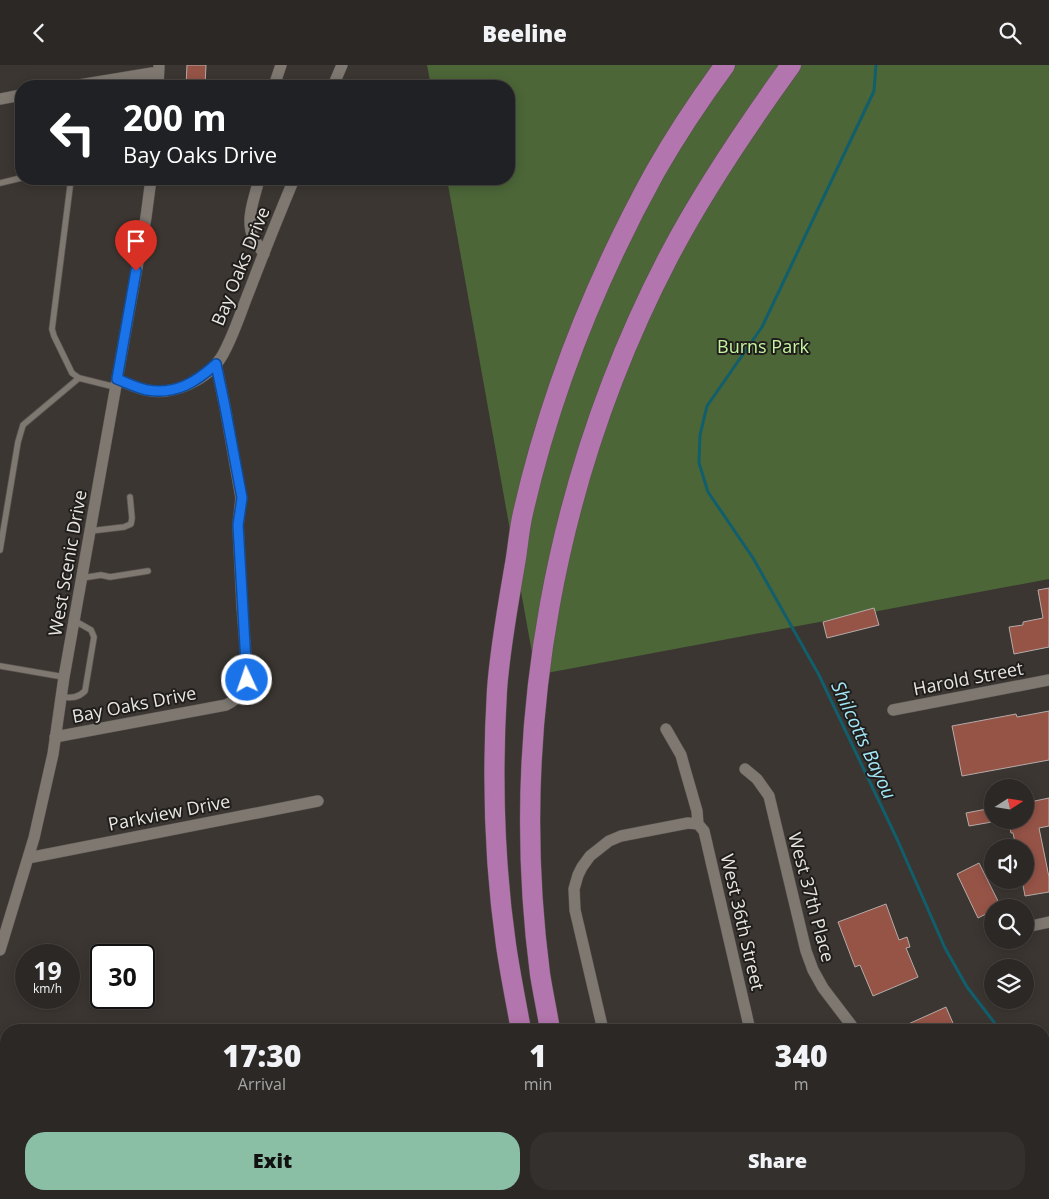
<!DOCTYPE html>
<style>
:root{--surface:#2c2825;--page:#34302d;--text:#f1f3f6;--muted:#a6a6a7;--line:#484442;--accent:#8abfa5}
body{margin:0;font-family:"Open Sans",sans-serif;background:var(--page);color:var(--text);height:100vh;display:flex;flex-direction:column;font-size:19px;white-space:nowrap}
*{box-sizing:border-box;margin:0}
p{font-size:16px;color:var(--muted)}
.icon{flex:none;width:28px;height:28px;fill:none;stroke:currentColor;stroke-width:2;stroke-linecap:round;stroke-linejoin:round}
.map{position:relative;flex:1;overflow:hidden}
.sheet{position:absolute;left:0px;top:959px;width:1050px;height:176px;display:flex;flex-direction:column;background:var(--surface);border-radius:20px 20px 0 0;box-shadow:0 2px 12px #0003,0 0 0 1px var(--line)}
.sheet>*{flex:none}
.banner{position:absolute;left:15px;top:15px;width:500px;height:105px;border-radius:20px;box-shadow:0 2px 12px #0003,0 0 0 1px var(--line);background:#202124;color:#fff;overflow:hidden}
.needle{width:32px;rotate:78deg}
.fabs{position:absolute;left:984px;top:714px;display:grid;gap:10px}
.fabs a{display:grid;place-items:center;width:50px;height:50px;border-radius:50%;background:var(--surface);box-shadow:0 2px 12px #0003,0 0 0 1px var(--line);font-size:25px}
.speed{position:absolute;left:15px;top:879px;display:flex;gap:10px;font-size:25px;font-weight:700;text-align:center}
.speed>*{display:grid;place-content:center;width:65px;height:65px;border-radius:50%;background:var(--surface);box-shadow:0 2px 12px #0003,0 0 0 1px var(--line);line-height:1}
.speed small{font-size:12px;font-weight:400}
.speed .limit{border:2px solid #111;border-radius:8px;background:#fff;color:#111}
.pin{position:absolute;display:grid;place-items:center;width:42px;height:42px;color:#fff;margin:-51px -21px;border-radius:50% 50% 50% 0;rotate:-45deg;box-shadow:0 0 5px #0007}
.pin .icon{rotate:45deg}
.me{position:absolute;width:55px;margin:-28px;rotate:357deg;stroke-linejoin:round;filter:drop-shadow(0 0 4px #0008)}
.turn{display:flex;align-items:center;gap:18px;height:105px;padding:0 25px;font-size:22px}
.turn .icon{width:65px;height:65px;stroke-width:2.5}
.turn b{display:block;font-size:35px;line-height:42px}
.eta{display:flex;justify-content:space-evenly;align-items:center;height:85px;text-align:center}
.eta b{font-size:30px;font-weight:800;line-height:35px}
.button{display:flex;gap:10px;margin-top:auto;padding:10px 25px}
.button a{flex:1;height:58px;border-radius:20px;background:var(--accent);color:#111;font-size:20px;font-weight:800;line-height:58px;text-align:center}
.button a+a{background:var(--page);color:var(--text)}
header{display:flex;justify-content:space-between;align-items:center;height:65px;padding:0 25px;background:var(--surface);font-size:22px;font-weight:800}
.map>svg:first-child{display:block}
</style>
<header><svg class="icon" aria-label="back" viewBox="0 0 24 24"><path d="M15 5l-7 7 7 7"/></svg>Beeline<svg class="icon" aria-label="search" viewBox="0 0 24 24"><circle cx="10" cy="10" r="6"/><path d="M15 15l6 6"/></svg></header>
<div class="map">
<svg width="1049" height="1134" viewBox="0 0 1049 1134">
<rect width="100%" height="100%" fill="#3b3631"/>
<path fill="#4c6638" d="M427 0H1049V514L536 610 447 114H509V21H431Z"/>
<g fill="none" stroke-linecap="round" stroke-linejoin="round">
<path stroke="#115e6c" stroke-width="3" d="M876 0 874 26 762 262 707 341 700 370 699 398 708 427 753 493 819 610 897 774 945 883 967 922 1000 965
M1044 1067 1049 1083"/>
</g>
<path fill="#965447" stroke="#b5aba9" d="M187 0H206L205 21H186Z
M1049 523V582L1014 589 1009 562 1023 560V557L1043 553 1038 525Z
M874 543 879 560 827 573 823 557Z
M1049 646V695L962 711 952 661 1016 649 1017 652Z
M1049 733V761L1039 763 1049 812V827L1025 831 1022 815H1025V782H1016L1013 768H1011L1008 755H1025V738Z
M992 743V757L969 761 966 748Z
M979 798 1001 842H992V846L978 853 957 809Z
M886 839 899 875 907 872 910 882 906 883 918 912 873 931 860 900 855 902 838 857Z
M946 942 956 965H895Z"/>
<g fill="none" stroke-linecap="round" stroke-linejoin="round">
<defs>
<path id="service" d="M71 114 52 264 54 271 72 308 79 313 115 322
M0 118 21 113
M90 466 124 462 131 459 132 453 130 432
M0 485 18 377 23 360 79 313
M82 513 101 510 110 512 148 506
M0 601 64 612
M62 632C72 633 78 633 85 626L94 572 91 565 75 556"/>
<path id="minor" d="M73 21 158 7
M158 21 159 1
M274 21 281 0
M333 21 342 0
M0 34 21 30
M259 114C255 132 245 154 253 172 256 178 260 183 264 189
M117 315C127 318 136 323 146 325 173 331 208 315 222 291 234 270 241 246 250 224 264 187 279 150 294 114
M893 645 1049 615
M666 664 681 690 684 701 697 746 698 759
M55 672 226 640C241 633 247 621 247 605L242 541 238 460 241 433 225 342 216 299
M745 704 757 714 769 731 806 886 813 905 823 923 855 965
M698 759 704 766 750 965
M28 793 318 736
M1031 861 1049 857
M0 885 34 773 53 689 64 612 146 152 151 114
M603 965 575 845 574 824 578 810 582 802 590 791 609 776 621 771 688 758 698 759
M640 1129 642 1134
M788 1129 789 1134
M938 1129 940 1134
M497 1134 499 1129"/>
<path id="motorway" d="M521 965C516 937 510 908 506 880 494 796 492 709 497 625 500 583 508 540 515 499 518 482 519 465 523 448 550 329 596 214 655 107 676 70 700 34 725 0
M550 965C547 946 543 928 540 909 508 664 555 410 669 191 704 124 747 61 791 0
M552 1129 553 1134
M582 1129 583 1134"/>
</defs>
<use href="#service" stroke="#5a5551" stroke-width="7"/>
<use href="#minor" stroke="#5a5551" stroke-width="12"/>
<use href="#motorway" stroke="#5a5551" stroke-width="21"/>
<use href="#service" stroke="#7e7871" stroke-width="5.5"/>
<use href="#minor" stroke="#7e7871" stroke-width="11"/>
<use href="#motorway" stroke="#b375ad" stroke-width="20"/>
</g>
<g fill="none" stroke-linecap="round" stroke-linejoin="round">
<defs>
<path id="route" d="M136 206 117 314C127 318 137 323 147 325 176 330 196 317 216 299L225 342 242 433 238 460 247 615"/>
</defs>
<use href="#route" stroke="#114b97" stroke-width="12"/>
<use href="#route" stroke="#1a73e8" stroke-width="9"/>
</g>
<g text-anchor="middle" dominant-baseline="central" stroke-width="4" stroke-linejoin="round" paint-order="stroke">
<g font-size="18" fill="#e9e6e2" stroke="#201e1c">
<text transform="translate(240 201) rotate(-68)">Bay Oaks Drive</text>
<text transform="translate(67 498) rotate(-80)">West Scenic Drive</text>
<text transform="translate(968 613) rotate(-11)">Harold Street</text>
<text transform="translate(134 639) rotate(-11)">Bay Oaks Drive</text>
<text transform="translate(169 747) rotate(-11)">Parkview Drive</text>
<text transform="translate(812 832) rotate(75)">West 37th Place</text>
<text transform="translate(743 857) rotate(77)">West 36th Street</text>
</g>
<g font-size="18" fill="#c5f49f" stroke="#201e1c">
<text x="763" y="281">Burns Park</text>
</g>
<g font-size="19" font-style="italic" fill="#a3e8f8" stroke="#201e1c">
<text transform="translate(864 675) rotate(65)">Shilcotts Bayou</text>
</g>
</g>
</svg>
<div class="fabs">
<a><svg class="needle" viewBox="-14 -14 28 28"><path d="M0-13l5 13h-10z" fill="#e53935"/><path d="M0 13l5-13h-10z" fill="#a6a6a7"/></svg></a>
<a><svg class="icon" aria-label="sound" viewBox="0 0 24 24"><path d="M4 9h4l5-4v14l-5-4H4zM17 9q2 3 0 6"/></svg></a>
<a><svg class="icon" aria-label="search" viewBox="0 0 24 24"><circle cx="10" cy="10" r="6"/><path d="M15 15l6 6"/></svg></a>
<a><svg class="icon" aria-label="layers" viewBox="0 0 24 24"><path d="M12 4l9 5-9 5-9-5zM3 14l9 5 9-5"/></svg></a>
</div>
<div class="speed"><div>19<small>km/h</small></div><div class="limit">30</div></div>
<div class="pin" style="left:136px;top:206px;background:#d93025"><svg class="icon" aria-label="arrive" viewBox="0 0 24 24"><path d="M6 21V4h12l-3 4 3 4H6"/></svg></div>
<svg class="me" style="left:247px;top:615px" viewBox="-20 -20 40 40"><circle r="17" fill="#1a73e8" stroke="#fff" stroke-width="3"/><path d="M0-11L8 9 0 5-8 9z" fill="#fff"/></svg>
<div class="banner">
<div class="turn"><svg class="icon" aria-label="left" viewBox="0 0 24 24"><path d="M17 20v-9H6M10 6l-5 5 5 5"/></svg><div><b>200 m</b>Bay Oaks Drive</div></div>
</div>
<section class="sheet">
<div class="eta">
<div><b>17:30</b><p>Arrival</p></div>
<div><b>1</b><p>min</p></div>
<div><b>340</b><p>m</p></div>
</div>
<div class="button"><a>Exit</a><a>Share</a></div>
</section>
</div>
